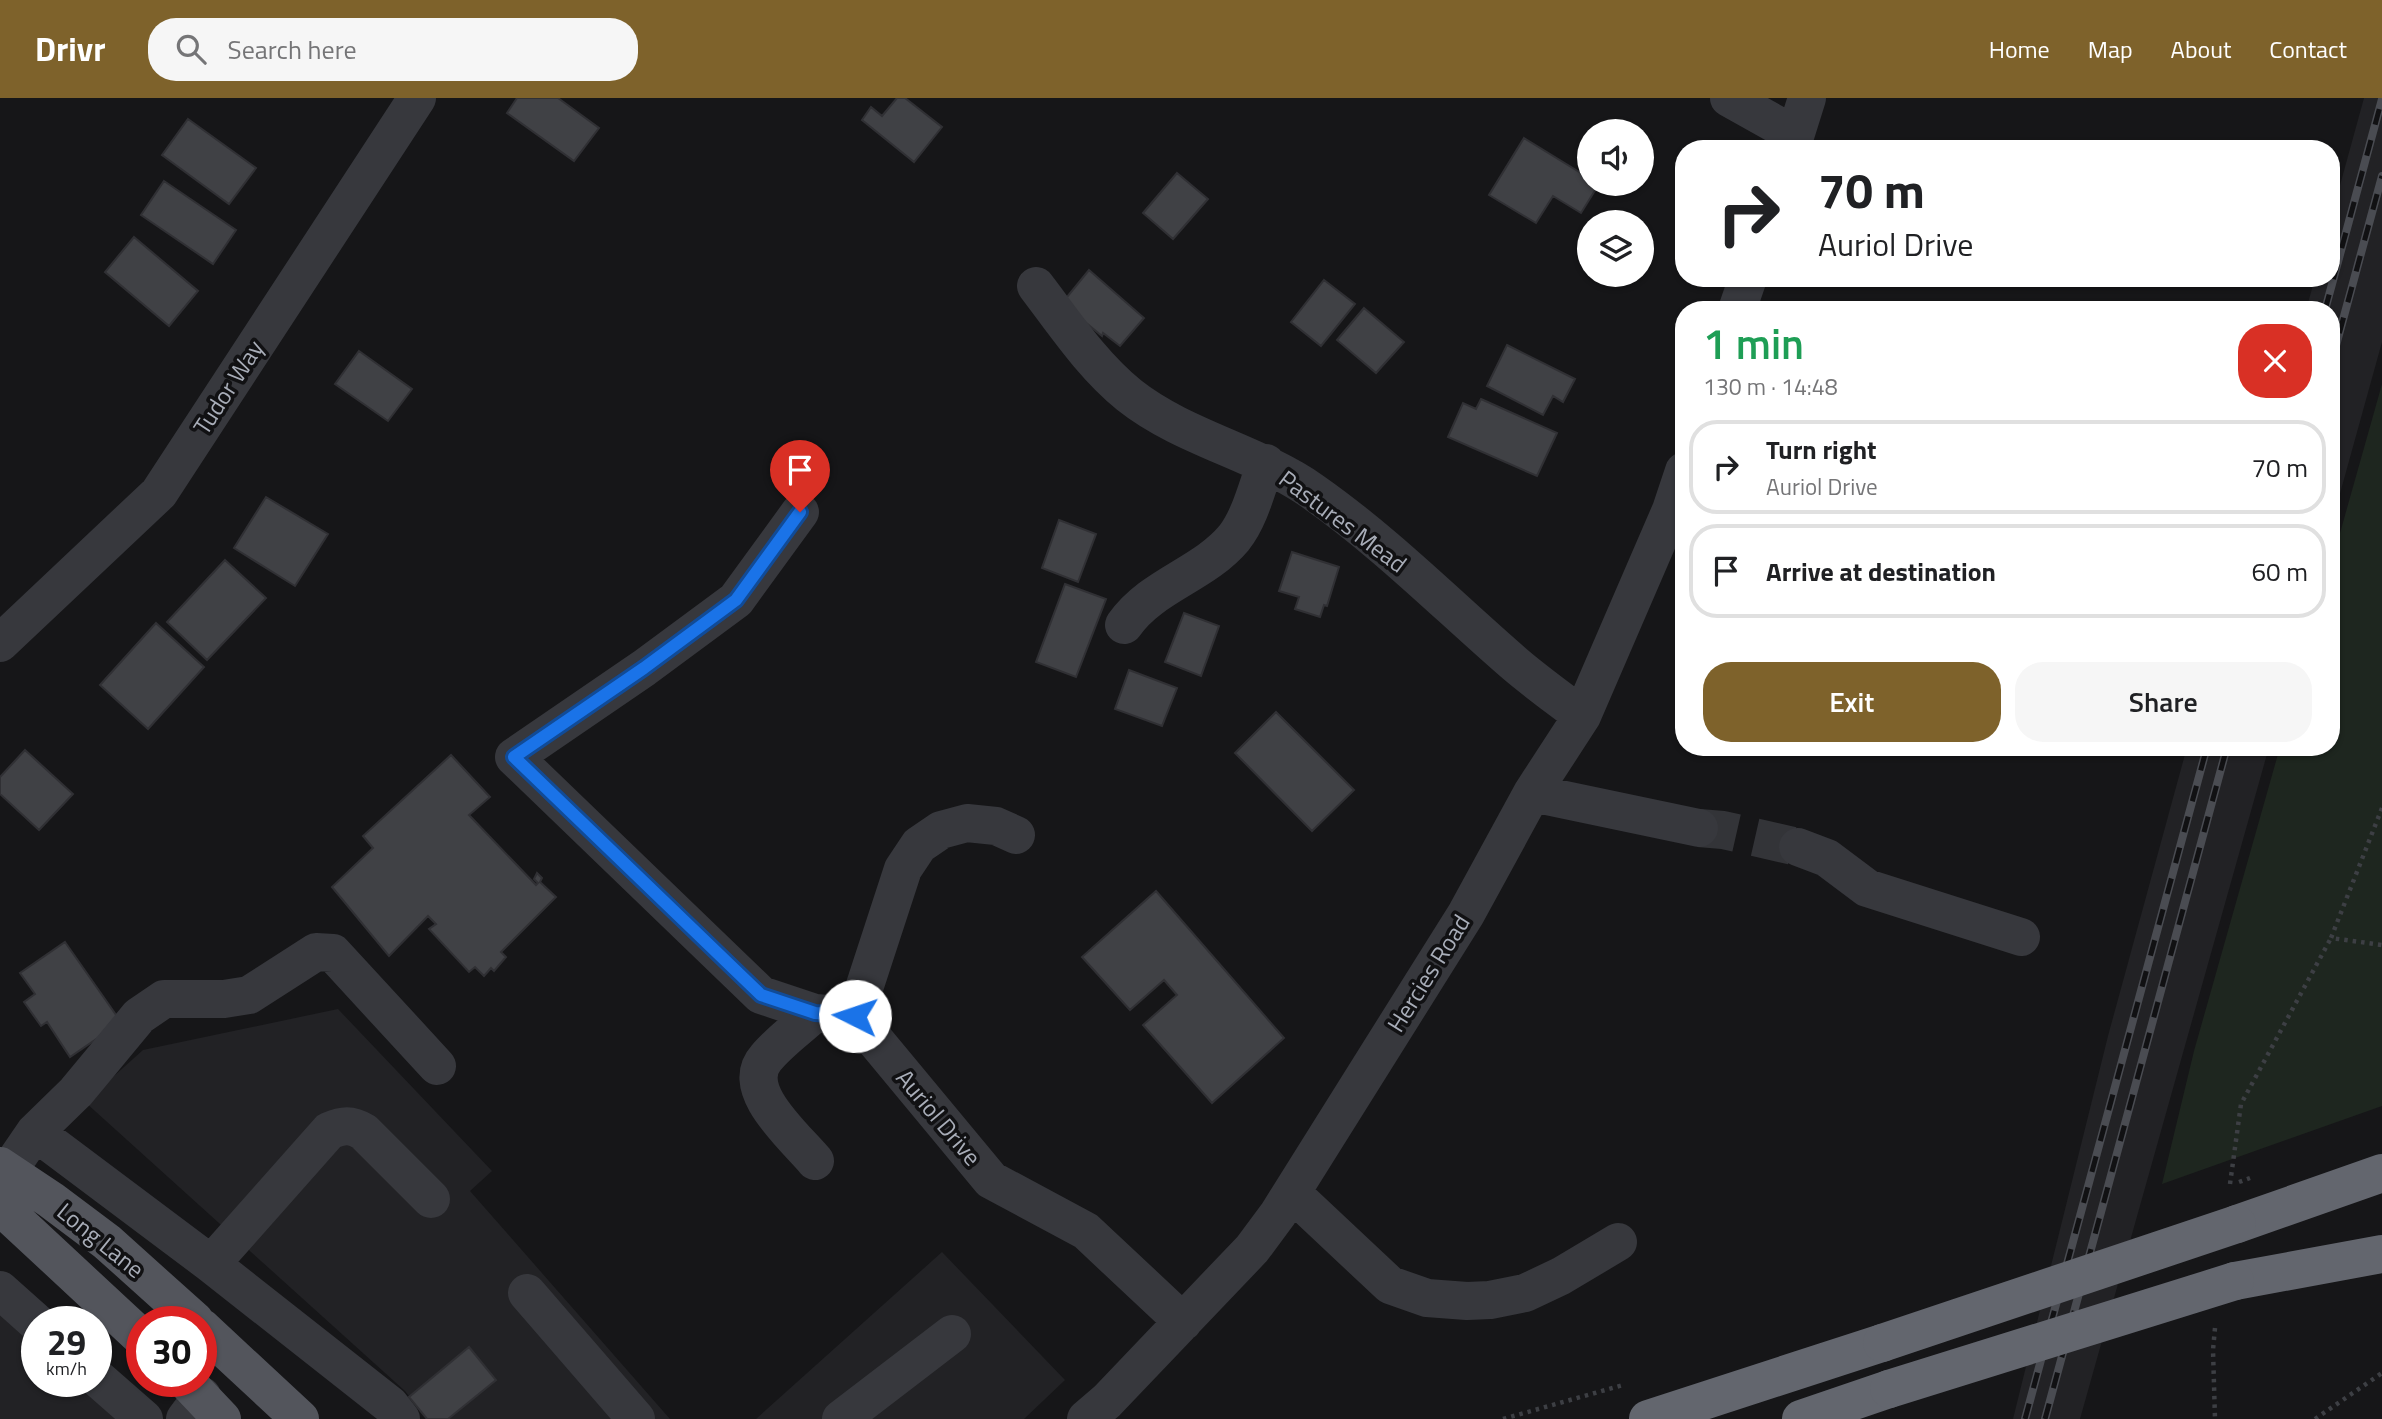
<!DOCTYPE html>
<meta charset="utf-8">
<style>
:root{--surface:#fff;--page:#f6f6f6;--text:#202124;--muted:#757577;--line:#e0e0e0;--accent:#7e622b}
body{margin:0;font-family:"Titillium Web",sans-serif;background:var(--page);color:var(--text);height:100vh;display:flex;flex-direction:column;font-size:26px;white-space:nowrap}
*{box-sizing:border-box;margin:0}
p{font-size:23px;color:var(--muted)}
.icon{flex:none;width:38px;height:38px;fill:none;stroke:currentColor;stroke-width:2;stroke-linecap:round;stroke-linejoin:round}
.map{position:relative;flex:1;overflow:hidden}
.side{position:absolute;left:1675px;top:203px;width:665px;height:455px;display:flex;flex-direction:column;background:var(--surface);border-radius:28px;box-shadow:0 2px 5px #0004}
.side>*{flex:none}
.top-card{position:absolute;left:1675px;top:42px;width:665px;height:147px;border-radius:28px;box-shadow:0 2px 5px #0004;background:#fff;color:var(--text);overflow:hidden}
.buttons{position:absolute;left:1577px;top:21px;display:grid;gap:14px}
.buttons a{display:grid;place-items:center;width:77px;height:77px;border-radius:50%;background:var(--surface);box-shadow:0 2px 5px #0004;font-size:35px}
.speed{position:absolute;left:21px;top:1208px;display:flex;gap:14px;font-size:35px;font-weight:700;text-align:center}
.speed>*{display:grid;place-content:center;width:91px;height:91px;border-radius:50%;background:var(--surface);box-shadow:0 2px 5px #0004;line-height:1}
.speed small{font-size:18px;font-weight:400}
.speed .limit{border:10px solid #d22;background:#fff;color:#111}
.pin{position:absolute;display:grid;place-items:center;width:60px;height:60px;color:#fff;margin:-72px -30px;border-radius:50% 50% 50% 0;rotate:-45deg;box-shadow:0 0 7px #0007}
.pin .icon{rotate:45deg}
.me{position:absolute;width:77px;margin:-38px;rotate:274deg;stroke-linejoin:round;filter:drop-shadow(0 0 5px #0008)}
.turn{display:flex;align-items:center;gap:24px;height:147px;padding:0 28px;font-size:32px}
.turn .icon{width:91px;height:91px;stroke-width:2.5}
.turn b{display:block;font-size:49px;line-height:60px}
.round{display:grid;place-items:center;flex:none;width:74px;height:74px;border-radius:28px;background:var(--page)}
.headline{display:flex;align-items:center;justify-content:space-between;height:119px;padding:0 28px}
h1{font-size:42px;font-weight:600;line-height:52px;color:#1e9e55}
.cta{display:flex;gap:14px;margin-top:auto;padding:14px 28px}
.cta a{flex:1;height:80px;border-radius:28px;background:var(--accent);color:#fff;font-size:28px;font-weight:600;line-height:80px;text-align:center}
.cta a+a{background:var(--page);color:var(--text)}
ul{padding:0;list-style:none}
li{display:flex;align-items:center;gap:21px;height:94px;margin:0 14px 10px;padding:0 14px;border:4px solid var(--line);border-radius:28px}
li div{flex:1}
li b{display:block;font-size:26px}
li em{font-style:normal}
header{display:flex;align-items:center;gap:42px;box-sizing:border-box;height:98px;padding:0 35px;background:var(--accent);color:#fff}
header strong{font-size:33px}
nav{display:flex;gap:38px;margin-inline-start:auto;font-size:24px}
.search{width:490px;height:63px;background:var(--page);display:flex;align-items:center;gap:18px;box-sizing:border-box;padding:0 24px;border-radius:28px;color:var(--muted);font-size:26px}
.map>svg:first-child{display:block}
</style>
<header>
<strong>Drivr</strong>
<div class="search"><svg class="icon" aria-label="search" viewBox="0 0 24 24"><circle cx="10" cy="10" r="6"/><path d="M15 15l6 6"/></svg>Search here</div>
<nav><a>Home</a><a>Map</a><a>About</a><a>Contact</a></nav>
</header>
<div class="map">
<svg width="2382" height="1321" viewBox="0 0 2382 1321">
<rect width="100%" height="100%" fill="#161618"/>
<path fill="#222225" d="M2364 0H2382V244L2331 428V212H2306L2315 180H2331V120Z
M2187 649H2269L2080 1321H2013L2108 938Z
M338 911 492 1073 470 1093 670 1321H427L405 1293 85 1004 143 952Z
M942 1154 1065 1282 1024 1321H756Z
M0 1212 37 1240V1283H91L140 1321H0Z"/>
<path fill="#1e261f" d="M2382 286V1008L2162 1086 2194 953 2280 649H2331V467Z"/>
<path fill="#404145" stroke="#303034" stroke-width="2" d="M517 0H558L599 30 574 63 507 15Z
M897 0H905L942 29 914 64 862 22 871 9 882 18Z
M188 21 256 70 229 106 162 57Z
M1524 40 1589 80V86H1599L1581 115 1553 98 1536 125 1489 97Z
M1177 75 1208 101 1173 141 1143 115Z
M164 83 236 132 213 166 141 117Z
M134 139 198 193 169 228 105 174Z
M1089 172 1144 220 1120 248 1103 235 1102 238 1062 205Z
M1324 182 1355 206 1321 248 1291 224Z
M1364 210 1404 244 1376 275 1337 242Z
M1507 247 1575 281 1563 304 1553 298 1543 317 1487 288Z
M359 253 412 291 388 323 335 286Z
M1481 301 1557 335 1537 378 1448 339 1463 305 1476 311Z
M266 399 328 436 295 488 234 450Z
M1059 422 1096 436 1078 484 1042 470Z
M1292 454 1339 469 1327 508 1324 507 1320 519 1295 511 1299 499 1279 493Z
M225 462 266 500 207 562 167 524Z
M1065 486 1106 501 1076 579 1036 564Z
M1184 515 1219 528 1201 578 1165 564Z
M156 525 204 569 148 631 100 587Z
M1129 572 1177 590 1162 628 1115 611Z
M1276 614 1354 692 1312 733 1235 655Z
M25 652 73 696 39 732 0 696V679Z
M451 657 490 699 469 717 536 787 538 785 534 781 537 775 542 780 540 784 556 799 501 854 506 859 494 873 491 870 484 878 475 869 469 874 429 831 436 826 428 818 389 858 332 789 373 750 363 738Z
M1156 793 1284 940 1212 1005 1143 927 1177 897 1164 882 1130 912 1082 859Z
M65 844 121 924 70 959 47 924 41 928 24 904 35 896 20 875Z
M469 1249 496 1282 448 1321H427L409 1299Z"/>
<g fill="none" stroke-linecap="round" stroke-linejoin="round">
<path stroke="#333438" stroke-width="38" stroke-dasharray="38 19" stroke-linecap="butt" d="M1699 730 1723 732 1798 749"/>
<path stroke="#3d3f44" stroke-width="4.5" stroke-dasharray="3.5 5" stroke-linecap="butt" d="M2382 710 2331 840 2382 847
M2230 1086 2241 1006 2331 840
M2215 1230 2213 1252 2215 1321
M1503 1321 1623 1287
M2315 1321 2382 1275"/>
<path stroke="#37383d" stroke-width="38" d="M1729 0 1795 37
M1791 51 1807 0
M1036 188C1065 226 1092 267 1129 297 1183 340 1256 354 1312 393 1385 444 1448 508 1515 566 1536 584 1560 601 1582 618
M1737 212 1748 180
M800 414 736 502 644 570 514 659 761 897 815 915 855 918 991 1082 1086 1133 1183 1224
M1124 527C1152 487 1203 477 1234 440 1250 420 1257 389 1266 365
M0 545 159 395 417 0
M1532 695 1699 730
M1798 749 1827 760 1867 790 2021 839
M815 915C799 930 780 943 766 960 738 991 795 1039 815 1063
M855 918 903 771 919 747 941 732 967 725 996 728 1016 737
M35 1034 211 1166 390 1307 401 1321
M0 1085 35 1034 76 994 139 918 164 901H224L249 897 316 854 333 855 437 968
M1292 1095 1390 1187 1427 1200 1467 1203 1490 1202 1525 1195 1561 1178 1618 1144
M211 1166 329 1033C343 1027 351 1026 364 1034L431 1101
M0 1192 37 1225
M527 1195 636 1321
M96 1279 144 1321
M185 1321 202 1298
M841 1321 952 1236
M1086 1321 1107 1303 1252 1151 1278 1116 1466 816 1532 695 1582 618 1671 412 1684 373"/>
<path stroke="#53555c" stroke-width="38" d="M0 1068 51 1102 107 1144 195 1223
M0 1108 142 1240
M201 1229 300 1321
M186 1283 222 1321"/>
<path stroke="#63666e" stroke-width="38" d="M2237 1126 2382 1075
M2235 1183 2382 1156
M1648 1321 1882 1245
M1801 1321 1889 1291"/>
<defs>
<path id="rail" d="M2325 212 2382 1
M2331 266 2382 78
M2025 1321 2207 649
M2045 1321 2227 649"/>
</defs>
<use href="#rail" stroke="#4a4c52" stroke-width="8"/>
<use href="#rail" stroke="#111113" stroke-width="5" stroke-dasharray="16" stroke-linecap="butt"/>
<path stroke="#3d3f44" stroke-width="4.5" stroke-dasharray="3.5 5" stroke-linecap="butt" d="M2239 1084 2250 1080"/>
<path stroke="#63666e" stroke-width="38" d="M1882 1245 2237 1126
M1889 1291 2235 1183"/>
</g>
<g fill="none" stroke-linecap="round" stroke-linejoin="round">
<defs>
<path id="route" d="M800 414 736 502 644 570 514 659 761 897 815 915 855 918"/>
</defs>
<use href="#route" stroke="#114b97" stroke-width="18"/>
<use href="#route" stroke="#1a73e8" stroke-width="12"/>
</g>
<g text-anchor="middle" dominant-baseline="central" stroke-width="7" stroke-linejoin="round" paint-order="stroke">
<g font-size="24" fill="#a8adb8" stroke="#111113">
<text transform="translate(228 289) rotate(-57)">Tudor Way</text>
<text transform="translate(1343 423) rotate(37)">Pastures Mead</text>
<text transform="translate(1428 875) rotate(-58)">Hercies Road</text>
<text transform="translate(939 1019) rotate(50)">Auriol Drive</text>
<text transform="translate(101 1142) rotate(39)">Long Lane</text>
</g>
</g>
</svg>
<div class="buttons">
<a><svg class="icon" aria-label="sound" viewBox="0 0 24 24"><path d="M4 9h4l5-4v14l-5-4H4zM17 9q2 3 0 6"/></svg></a>
<a><svg class="icon" aria-label="layers" viewBox="0 0 24 24"><path d="M12 4l9 5-9 5-9-5zM3 14l9 5 9-5"/></svg></a>
</div>
<div class="speed"><div>29<small>km/h</small></div><div class="limit">30</div></div>
<div class="pin" style="left:800px;top:414px;background:#d93025"><svg class="icon" aria-label="arrive" viewBox="0 0 24 24"><path d="M6 21V4h12l-3 4 3 4H6"/></svg></div>
<svg class="me" style="left:855px;top:918px" viewBox="-20 -20 40 40"><circle r="19" fill="#fff"/><path d="M0-13L10 11 0 6-10 11z" fill="#1a73e8"/></svg>
<div class="top-card">
<div class="turn"><svg class="icon" aria-label="right" viewBox="0 0 24 24"><path d="M7 20v-9h11M14 6l5 5-5 5"/></svg><div><b>70 m</b>Auriol Drive</div></div>
</div>
<section class="side">
<div class="headline"><div><h1>1 min</h1><p>130 m · 14:48</p></div><a class="round" style="background:#d93025;color:#fff"><svg class="icon" aria-label="close" viewBox="0 0 24 24"><path d="M6 6l12 12M18 6L6 18"/></svg></a></div>
<ul>
<li><svg class="icon" aria-label="right" viewBox="0 0 24 24"><path d="M7 20v-9h11M14 6l5 5-5 5"/></svg><div><b>Turn right</b><p>Auriol Drive</p></div><em>70 m</em></li>
<li><svg class="icon" aria-label="arrive" viewBox="0 0 24 24"><path d="M6 21V4h12l-3 4 3 4H6"/></svg><div><b>Arrive at destination</b></div><em>60 m</em></li>
</ul>
<div class="cta"><a>Exit</a><a>Share</a></div>
</section>
</div>
